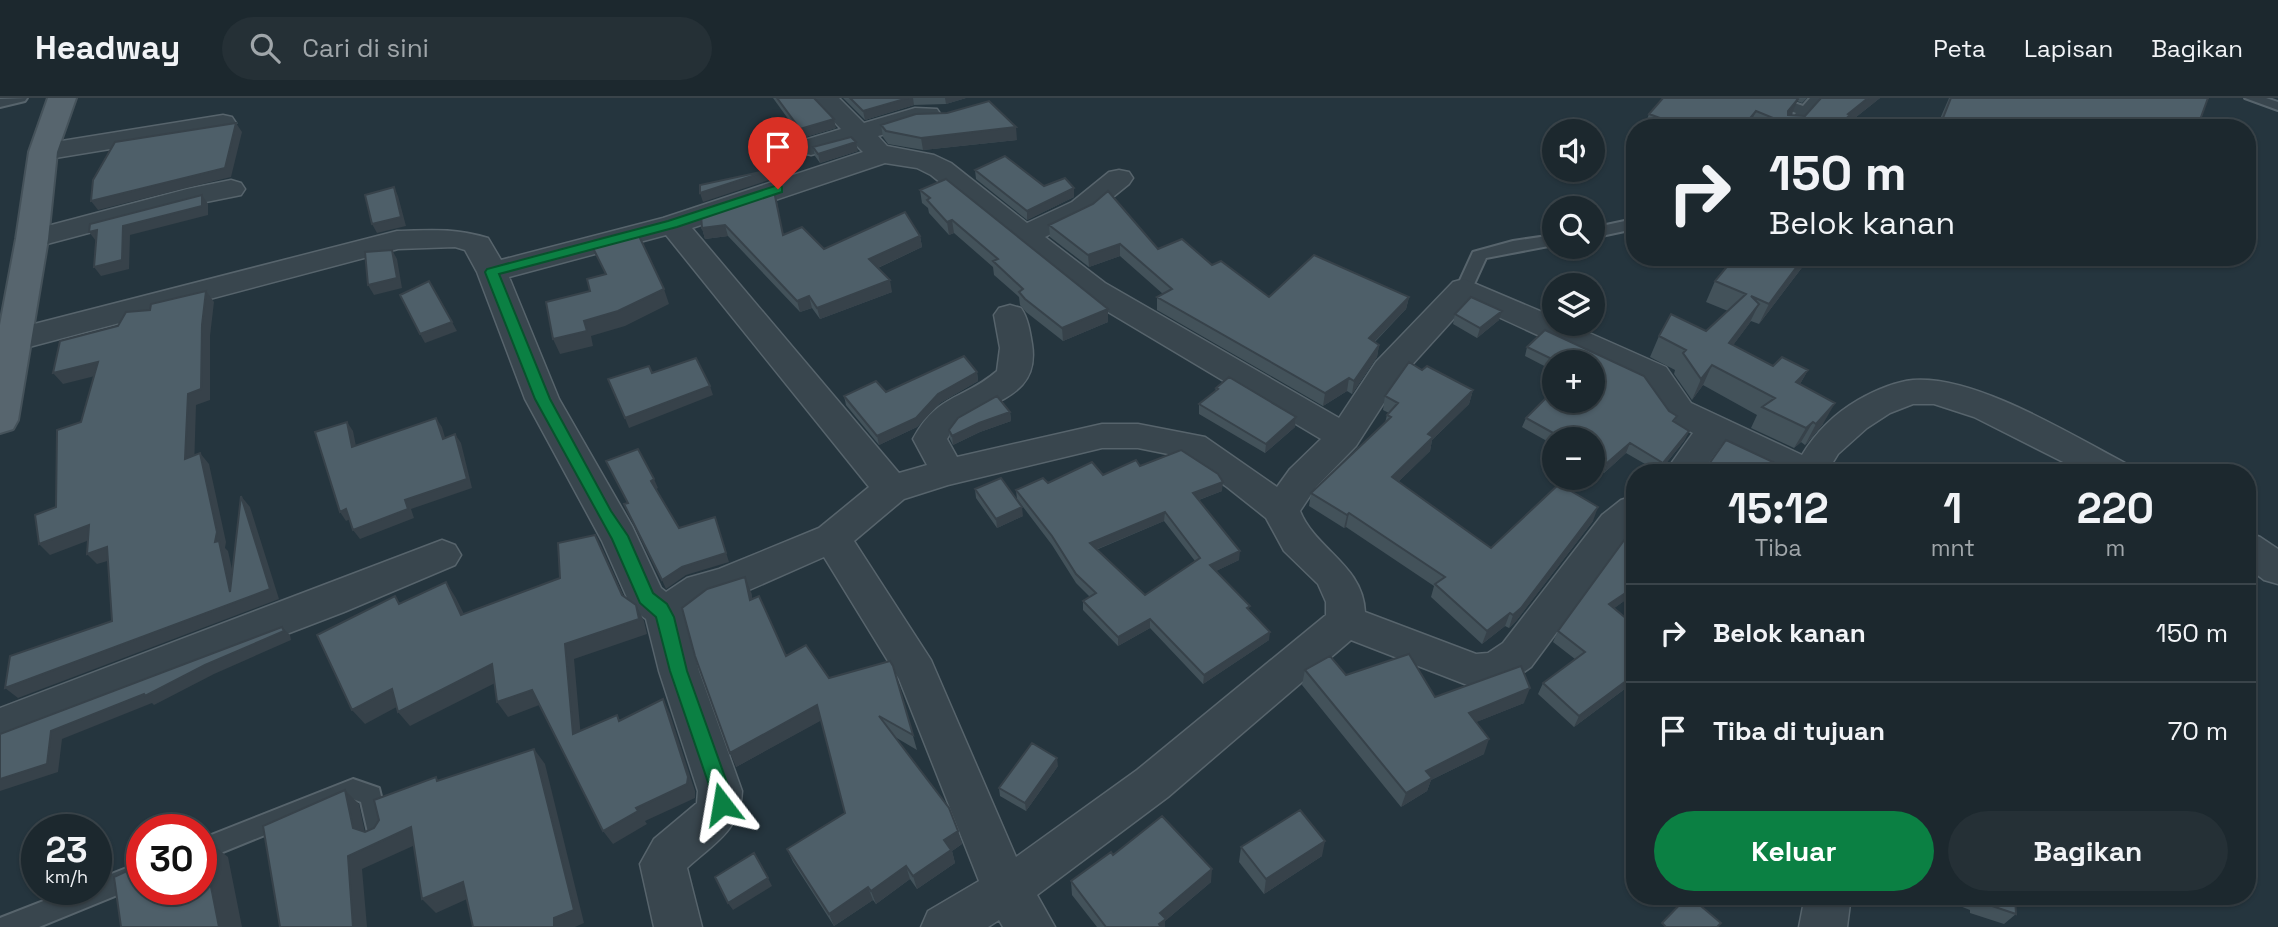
<!DOCTYPE html>
<html lang="id">
<meta charset="utf-8">
<style>
:root{--surface:#1c282e;--page:#253036;--text:#f1f3f6;--muted:#a0a6aa;--line:#3a444a;--accent:#0b8043}
body{margin:0;font-family:"Space Grotesk",sans-serif;background:var(--page);color:var(--text);height:100vh;display:flex;flex-direction:column;font-size:26px;white-space:nowrap}
*{box-sizing:border-box;margin:0}
p{font-size:23px;color:var(--muted)}
.icon{flex:none;width:38px;height:38px;fill:none;stroke:currentColor;stroke-width:2;stroke-linecap:round;stroke-linejoin:round}
.map{position:relative;flex:1;overflow:hidden}
.details{position:absolute;left:1626px;top:366px;width:630px;height:441px;display:flex;flex-direction:column;background:var(--surface);border-radius:28px;box-shadow:0 2px 5px #0004,0 0 0 2px var(--line)}
.details>*{flex:none}
.banner{position:absolute;left:1626px;top:21px;width:630px;height:147px;border-radius:28px;box-shadow:0 2px 5px #0004,0 0 0 2px var(--line);background:#1c282e;color:var(--text);overflow:hidden}
.controls{position:absolute;left:1542px;top:21px;display:grid;gap:14px}
.controls a{display:grid;place-items:center;width:63px;height:63px;border-radius:50%;background:var(--surface);box-shadow:0 2px 5px #0004,0 0 0 2px var(--line);font-size:35px}
.speed{position:absolute;left:21px;top:716px;display:flex;gap:14px;font-size:35px;font-weight:700;text-align:center}
.speed>*{display:grid;place-content:center;width:91px;height:91px;border-radius:50%;background:var(--surface);box-shadow:0 2px 5px #0004,0 0 0 2px var(--line);line-height:1}
.speed small{font-size:18px;font-weight:400}
.speed .limit{border:10px solid #d22;background:#fff;color:#111}
.pin{position:absolute;display:grid;place-items:center;width:60px;height:60px;color:#fff;margin:-72px -30px;border-radius:50% 50% 50% 0;rotate:-45deg;box-shadow:0 0 7px #0007}
.pin .icon{rotate:45deg}
.me{position:absolute;width:77px;margin:-38px;rotate:346deg;stroke-linejoin:round;filter:drop-shadow(0 0 5px #0008)}
.turn{display:flex;align-items:center;gap:24px;height:147px;padding:0 28px;font-size:32px}
.turn .icon{width:91px;height:91px;stroke-width:2.5}
.turn b{display:block;font-size:49px;line-height:60px}
.eta{display:flex;justify-content:space-evenly;align-items:center;height:119px;text-align:center}
.eta b{font-size:42px;font-weight:800;line-height:49px}
.button{display:flex;gap:14px;margin-top:auto;padding:14px 28px}
.button a{flex:1;height:80px;border-radius:42px;background:var(--accent);color:#fff;font-size:28px;font-weight:800;line-height:80px;text-align:center}
.button a+a{background:var(--page);color:var(--text)}
ul{padding:0;list-style:none}
li{display:flex;align-items:center;gap:21px;height:98px;padding:0 28px;border-top:2px solid var(--line)}
li div{flex:1}
li b{display:block;font-size:26px}
li em{font-style:normal}
header{display:flex;align-items:center;gap:42px;box-sizing:border-box;height:98px;padding:0 35px;background:var(--surface);border-bottom:2px solid var(--line)}
header strong{font-size:33px}
nav{display:flex;gap:38px;margin-inline-start:auto;font-size:24px}
.search{width:490px;height:63px;background:var(--page);display:flex;align-items:center;gap:18px;box-sizing:border-box;padding:0 24px;border-radius:38px;color:var(--muted);font-size:26px}
.map>svg:first-child{display:block}
</style>
<header>
<strong>Headway</strong>
<div class="search"><svg class="icon" aria-label="search" viewBox="0 0 24 24"><circle cx="10" cy="10" r="6"/><path d="M15 15l6 6"/></svg>Cari di sini</div>
<nav><a>Peta</a><a>Lapisan</a><a>Bagikan</a></nav>
</header>
<div class="map">
<svg width="2278" height="829" viewBox="0 0 2278 829">
<rect width="100%" height="100%" fill="#25353e"/>
<g fill="none" stroke-linecap="round" stroke-linejoin="round">
<defs>
<path id="lane" d="M27 0 25 3 0 9V1Z
M1760 0H1780L1803 8 1810 0H1825L1798 30H1783L1796 15Z
M2245 0H2266L2278 4V12Z
M1634 121V131L1592 140V130Z
M1554 137V147L1486 160 1470 195 1464 196 1456 191 1473 154 1513 143Z
M353 681 379 690 390 735 386 743 378 746 370 743 361 704 353 701 201 763V741Z
M142 764V787L39 829H0V820L74 791H96V782Z"/>
<path id="street" d="M811 0H839L864 25 915 10 937 11 941 17 937 23 878 38 887 48 934 57 951 65 1027 125 1072 104 1109 74 1119 72 1129 74 1133 80 1129 86 1092 116 1045 139 1105 185 1339 320 1376 264 1453 184 1464 181 1554 219V226H1569L1666 269 1691 305 1802 357C1816 334 1834 316 1858 302 1874 293 1894 284 1913 282 1975 277 2070 336 2125 365L2130 374H2083L1974 319 1934 306H1913L1890 315 1867 330 1838 356 1827 374H1775L1721 348 1702 374H1665L1693 335 1667 321 1642 285 1468 205 1400 280 1356 348 1316 389 1300 413C1316 452 1363 467 1365 514L1476 556 1488 555 1503 545 1602 417 1621 402 1634 398V430L1531 569C1512 583 1499 589 1475 590L1351 542 1168 699 1037 797 1055 829H1003L999 822 988 829H921L928 813 979 783 899 581 824 459 740 496 712 504 686 524 699 573 742 693C741 732 713 746 687 770L702 829H654L640 766 654 741 697 705 698 693 659 573 646 521 632 511 602 443 525 301 477 174 465 152 455 149 398 151 14 253 3 250 0 245 3 234 397 133C432 132 454 130 488 140L501 162 663 120 863 54 854 45 811 57 801 55 797 49 801 43 841 31ZM885 65 917 70 931 77 1083 199 1321 341 1290 371 1277 389 1205 339 1138 326H1102L957 359 947 341C969 300 1042 310 1032 246 1030 234 1028 220 1021 210L1010 207 999 210 994 217 1000 250 997 273C962 303 938 295 913 341L927 367 899 375 692 130ZM666 137 869 389 819 430 719 471 687 480 666 494 661 490 632 428 559 301 509 179ZM1102 350H1138L1183 359 1227 389 1266 420 1284 453 1318 486 1326 504V517L1137 672 1016 759 931 562 854 443 904 401 948 387Z
M223 17 232 19 236 25 232 31 43 62 33 60 29 54 33 48 43 46Z
M231 82 241 85 245 91 241 97 201 105 32 150 21 147 17 141 21 135 187 91Z
M2247 434 2260 439 2278 451V486L2264 482 2247 469Z
M442 442 455 447 461 457 455 467 344 514 0 646V610Z
M1805 798H1851L1847 829H1799Z"/>
<path id="primary" d="M48 0H76L57 54 48 141 18 322 13 331 0 335V227L16 141 29 54Z"/>
</defs>
<use href="#lane" stroke="#57646c" stroke-width="4"/>
<use href="#street" stroke="#57646c" stroke-width="3"/>
<use href="#primary" stroke="#45525a" stroke-width="4"/>
<use href="#lane" fill="#39464e" fill-rule="evenodd"/>
<use href="#street" fill="#39464e" fill-rule="evenodd"/>
<use href="#primary" fill="#57656e" fill-rule="evenodd"/>
</g>
<path fill="#43525a" fill-rule="evenodd" d="M773 0H814L836 30 802 40Z
M843 0H966L946 6 914 7 865 22Z
M1663 0H1807L1802 5 1797 3 1791 17 1805 18 1821 0H1880L1846 27 1844 30H1755L1750 28 1748 30H1644L1649 16Z
M1949 0H2208L2197 30H1936Z
M881 27 1017 42 923 52 888 46 883 39Z
M813 49 858 53 820 65 815 58Z
M975 72 1044 88 1074 90V99L1027 122 976 81Z
M920 92 1108 224 1063 243 1026 214 1020 207 1019 199 994 177 993 169 954 135 949 137 929 115 928 110 922 105Z
M777 104 783 137 824 151 920 138 922 149 878 170 892 194 820 221 812 210 800 214 728 138 705 141 702 130Z
M1049 127 1158 151 1212 167 1269 199H1409L1406 211 1375 244 1379 247 1377 259 1352 296 1347 293 1323 308 1157 212V199L1163 196 1120 158 1089 169 1050 139Z
M1735 159H1810L1759 226 1751 223 1733 247 1773 268 1808 272 1800 286 1823 326 1808 344 1805 347 1801 344 1794 350 1751 330 1757 317 1703 287 1692 302 1674 276 1675 272 1650 259 1659 238 1706 233 1728 213 1706 204 1715 183Z
M1455 216 1499 222 1477 240 1453 226Z
M1545 232 1644 278 1669 313 1677 318 1674 324 1689 333 1684 343 1659 374 1626 355 1604 375 1592 368V341H1554V347L1522 329 1526 320 1554 292V303H1592V264H1554V273L1525 258 1527 249Z
M1422 272 1473 292 1469 306 1432 342 1430 353 1398 384 1491 450 1593 423 1516 523 1509 530 1505 528 1482 546 1431 499 1434 488 1346 429 1344 430 1309 408 1311 395 1385 325 1387 317 1389 315 1383 312 1385 298Z
M977 274 978 283 940 305 917 329 879 347 846 307 844 298 886 294Z
M1216 290 1296 319 1295 329 1265 355 1199 316V306L1215 293Z
M1010 314 1011 323 980 334 953 347 950 341 949 332Z
M1680 367 1768 373 1766 374H1677Z
M1140 368 1222 393 1199 402 1239 462 1216 473 1250 513 1269 542 1203 586 1150 530 1118 548 1083 512V503L1090 499 1076 485 1052 447 1017 401 1016 392 1048 385 1103 377ZM1164 423 1195 463 1145 497 1096 452Z
M975 391 1023 418 997 430 976 400Z
M1634 446V489L1624 503 1614 510 1634 527V584L1574 629 1538 596 1543 585 1575 561 1553 544 1558 533Z
M751 494 752 501 786 558 829 580 893 568 917 652 895 639 958 733 962 746 952 753 955 765 917 791 910 781 876 806 873 802 834 828 793 764 787 751 845 715 821 622 736 669Z
M1305 572 1435 599 1524 605 1476 624 1484 656 1431 682 1427 693 1401 709 1302 587Z
M1058 668 1026 713 1000 698 999 690Z
M1241 749 1322 758 1264 796 1239 764Z
M1113 757 1211 784 1165 823V829H1097L1072 797 1071 783Z
M1934 798H2015L2016 816 2004 826 1970 815V812Z"/>
<path fill="#37424a" d="M908 0H913L914 7 865 22 863 13Z
M945 0H966L946 6Z
M1868 0H1880L1846 27 1844 30H1836L1848 16Z
M1798 1 1792 16 1784 24 1788 13Z
M1756 13 1748 30H1742Z
M834 21 836 30 802 40 800 31Z
M236 25 242 34 231 79 98 112 91 103Z
M1016 29 1017 42 923 52 921 40Z
M856 44 858 53 820 65 818 56Z
M770 72 772 81 703 104 700 95Z
M394 89 398 98 406 128 377 135 372 126Z
M1074 90V99L1027 122V113Z
M202 97 208 106V117L130 137 129 171 101 178 94 169 123 128Z
M952 122 954 135 949 137 947 124Z
M725 127 728 138 705 141 702 130Z
M97 132 96 143 89 134Z
M920 138 922 149 871 173 869 161Z
M1120 146V158L1089 169 1088 157Z
M392 152 397 161 402 190 374 197 368 187Z
M1804 159H1810L1759 226 1769 206Z
M890 182 892 194 820 221 817 210Z
M664 191 669 206 625 228 591 238 593 248 560 256 553 241 584 223Z
M206 193 214 204 210 238V302L196 307 194 371 185 361 188 296 202 227Z
M809 198 812 210 800 214 797 203Z
M1409 199 1406 211 1366 252 1369 240Z
M1759 206 1749 226 1719 266 1729 245Z
M1108 211V224L1063 243 1062 230Z
M1502 213 1499 222 1477 240 1480 230Z
M452 224 457 233 425 245 420 236Z
M1379 247 1377 259 1352 296 1354 283Z
M98 264 107 275 63 286 53 275Z
M1712 267 1703 287 1692 302 1701 281Z
M1808 272 1796 293V284Z
M977 274 978 283 940 305 917 329 879 347 877 338 938 296Z
M1349 280 1347 293 1323 308 1325 295Z
M710 288 713 297 629 330 625 320Z
M1473 292 1469 306 1432 342 1430 353 1389 393 1392 379 1428 336Z
M1835 305 1823 326 1805 347 1816 326Z
M1010 314 1011 323 980 334 953 347 952 338 979 325Z
M1296 319 1295 329 1265 355 1266 346Z
M436 320 442 329 448 350 443 341Z
M347 324 353 333 358 358 352 349Z
M1813 324 1801 344 1794 350 1806 330Z
M1689 333 1684 343 1659 374 1663 365Z
M455 336 461 345 472 390 411 411 414 420 360 441 353 432Z
M1630 345 1626 355 1604 375 1607 365Z
M200 355 209 366 226 444 225 450 228 453 239 503 241 398 250 409 279 501 18 600 5 590 230 494 215 444Z
M1773 364 1766 374H1761Z
M654 381 658 390 655 392 651 383Z
M1223 384 1222 393 1193 404V395Z
M1022 409 1023 418 997 430 996 421Z
M1598 409 1593 423 1516 523 1509 530 1513 517Z
M346 411 353 420 346 423 340 414Z
M1165 414 1164 423 1090 454V445Z
M1349 415 1346 429 1344 430 1347 417Z
M715 419 729 464 686 477 666 491 662 482Z
M89 427 100 438 50 457 39 446Z
M595 437 603 452 630 512 622 497Z
M107 449 118 460 97 466 87 456Z
M1240 453 1239 462 1210 476V467Z
M745 479 751 494 756 517 750 502Z
M446 484 456 500 472 532 461 517Z
M1634 485V489L1624 503 1604 518 1609 506Z
M636 507 644 523 647 536 574 561 582 651 573 636 565 546Z
M1510 515 1505 528 1482 546 1487 533Z
M1150 521V530L1118 548V539Z
M282 529 290 537 291 542 214 576 154 607 152 605 62 641 58 674 0 693V681L51 633Z
M1270 534 1269 542 1203 586 1204 577Z
M492 566 503 581 410 628 398 614Z
M1634 577V584L1574 629 1579 618Z
M1530 590 1524 605 1464 629 1469 615Z
M392 591 404 605 365 626 352 612Z
M532 592 542 606 508 619 497 604Z
M663 601 670 616 695 693V700L645 723 647 726 613 746 603 733 636 710Z
M817 607 822 622 736 669 730 655Z
M1489 641 1484 656 1431 682 1427 693 1401 709 1406 695 1426 673Z
M534 651 545 666 584 825 575 829H554Z
M1057 660 1058 668 1026 713 1025 705Z
M345 692 359 706 367 744 353 730Z
M411 729 424 743 362 771 367 829H353L348 758Z
M958 733 962 746 952 753 955 765 917 791 913 778 944 742Z
M202 738 228 759 242 829H219Z
M1325 743 1322 758 1264 796 1266 781Z
M906 768 910 781 876 806 871 793Z
M1212 771 1211 784 1165 823V829H1159L1160 815Z
M768 780 772 788 733 812 728 805Z
M463 784 476 797 436 815 422 801Z
M868 789 873 802 834 828 829 816Z"/>
<path fill="#4e5f69" stroke="#37424a" stroke-width="2" fill-rule="evenodd" d="M777 0H814L834 21 800 31Z
M850 0H908L863 13Z
M1663 0H1796L1798 1 1788 13V17L1805 18 1821 0H1868L1848 16 1850 17 1836 30H1798L1756 13 1742 30H1687L1649 16Z
M1951 0H2208L2197 30H1939Z
M989 3 1016 29 921 40 886 33 881 27 916 16 947 15Z
M236 25 225 70 91 103 93 82 115 44Z
M851 39 856 44 818 56 813 49Z
M1005 58 1044 88 1065 80 1074 90 1027 113 975 72Z
M770 72 700 95V87Z
M946 81 1108 211 1062 230 1025 201 1019 194 1023 191 993 163 998 161 952 122 947 124 927 102 930 100 920 92Z
M394 89 401 119 372 126 365 97Z
M774 93 783 137 802 129 824 151 905 114 920 138 869 161 890 182 817 210 809 198 797 203 725 127 702 130 701 117Z
M1108 93 1158 151 1182 141 1212 167 1221 163 1269 199 1314 157 1409 199 1369 240 1379 247 1354 283 1349 280 1325 295 1157 199 1172 191 1120 146 1088 157 1049 127 1093 106Z
M202 97V108L123 128 122 162 94 169 97 132 89 134 90 126Z
M626 134 629 141 639 138 664 191 618 213 584 223 587 233 553 241 546 204 590 193 587 181 606 176 592 148 597 146 595 142Z
M392 152 397 180 368 187 365 154Z
M1735 159H1804L1769 206 1751 198 1759 206 1729 245 1773 268 1782 259 1808 272 1796 284 1835 305 1816 326 1813 324 1806 330 1762 309 1775 300 1712 267 1701 281 1683 255 1686 252 1659 238 1671 216 1706 233 1746 196 1715 183Z
M429 183 452 224 420 236 400 197Z
M206 193 202 227 201 291 188 296 185 361 200 355 217 434 215 444 219 443 230 494 241 398 270 491 5 590 10 558 112 523 107 449 87 456 89 427 39 446 35 417 56 409 57 332 81 324 98 264 53 275 60 243 118 228 126 214 150 212 151 206Z
M1471 199 1502 213 1480 230 1455 216Z
M1545 232 1644 278 1669 313 1677 318 1673 323 1689 333 1663 365 1630 345 1607 365 1592 357V341H1564L1526 320 1554 292V303H1592V264H1558L1527 249Z
M964 258 977 274 938 296 916 320 877 338 844 298 876 283 886 294Z
M696 260 710 288 625 320 608 281 649 268 652 275Z
M1409 264 1422 272 1427 268 1473 292 1428 336 1433 339 1392 379 1491 450 1559 386 1598 409 1521 510 1513 517 1510 515 1487 533 1435 486 1445 479 1349 415 1347 417 1311 395 1391 319 1387 317 1398 305 1385 298Z
M1229 279 1296 319 1266 346 1199 306 1218 291 1216 290Z
M997 298 1010 314 979 325 952 338 949 332 958 320Z
M436 320 443 341 455 336 467 381 405 402 408 411 353 432 346 411 340 414 315 334 347 324 352 349Z
M1726 342 1773 364 1761 374H1690L1680 367 1709 366Z
M638 351 654 381 651 383 679 430 715 419 726 455 682 469 662 482 624 406 628 405 606 363Z
M1181 352 1218 376 1223 384 1193 395 1240 453 1210 467 1250 508 1247 510 1270 534 1204 577 1150 521 1118 539 1083 503 1096 495 1076 476 1052 438 1016 392 1043 380 1048 385 1092 364 1103 377 1136 362 1140 368ZM1165 414 1200 460 1145 497 1090 445Z
M1847 367 1866 374H1843Z
M1001 380 1022 409 996 421 975 391Z
M595 437 622 497 636 507 639 521 565 546 573 636 617 617 619 623 663 601 688 679 687 686 636 710 638 713 603 733 532 592 497 604 492 566 398 614 392 591 352 612 317 537 395 498 399 506 446 484 461 517 560 480 558 445Z
M1625 441 1634 446V485L1630 492 1609 506 1634 527V540L1633 542 1634 543V577L1579 618 1543 585 1585 554 1558 533Z
M745 479 750 502 759 498 786 558 806 547 829 580 890 563 893 568 913 637 879 618 949 710 958 733 944 742 951 752 913 778 906 768 871 793 868 789 829 816 787 751 845 715 817 607 730 655 695 558 682 510 707 491Z
M282 529 284 533 205 567 145 598 144 596 51 633 47 666 0 681V636Z
M1409 556 1435 599 1521 568 1530 590 1469 615 1489 641 1426 673 1432 680 1406 695 1305 572 1330 558 1346 577Z
M1032 645 1057 660 1025 705 999 690Z
M534 651 574 812 554 820V829H473L463 784 422 801 411 729 348 758 353 829H280L263 728 345 692 353 730 365 734 374 730 379 722 374 702 436 679 437 683Z
M1300 712 1325 743 1266 781 1241 749Z
M1162 718 1212 771 1160 815 1166 821 1159 826 1161 829H1106L1071 783 1111 754 1113 757Z
M201 738 219 829H121L114 779 142 766V791H201Z
M754 755 768 780 728 805 715 779Z
M1688 798H1689L1721 825 1717 829H1666L1662 825Z
M1972 798H2015L2016 816 1983 805 1982 802Z"/>
<path fill="#0b8043" stroke="#07532c" stroke-width="2" d="M778 87 782 89V94L677 129 499 176 550 301 611 413 628 438 653 495 667 506 674 519 687 573 730 693 731 706 728 712 722 714 715 712 711 693 670 573 656 519 640 505 612 441 535 301 485 174 487 171 668 123Z"/>
</svg>
<div class="controls">
<a><svg class="icon" aria-label="sound" viewBox="0 0 24 24"><path d="M4 9h4l5-4v14l-5-4H4zM17 9q2 3 0 6"/></svg></a>
<a><svg class="icon" aria-label="search" viewBox="0 0 24 24"><circle cx="10" cy="10" r="6"/><path d="M15 15l6 6"/></svg></a>
<a><svg class="icon" aria-label="layers" viewBox="0 0 24 24"><path d="M12 4l9 5-9 5-9-5zM3 14l9 5 9-5"/></svg></a>
<a>+</a>
<a>−</a>
</div>
<div class="speed"><div>23<small>km/h</small></div><div class="limit">30</div></div>
<div class="pin" style="left:778px;top:91px;background:#d93025"><svg class="icon" aria-label="arrive" viewBox="0 0 24 24"><path d="M6 21V4h12l-3 4 3 4H6"/></svg></div>
<svg class="me" style="left:722px;top:706px" viewBox="-20 -20 40 40"><path d="M0-17L14 15 0 8-14 15z" fill="#0b8043" stroke="#fff" stroke-width="4"/></svg>
<div class="banner">
<div class="turn"><svg class="icon" aria-label="right" viewBox="0 0 24 24"><path d="M7 20v-9h11M14 6l5 5-5 5"/></svg><div><b>150 m</b>Belok kanan</div></div>
</div>
<section class="details">
<div class="eta">
<div><b>15:12</b><p>Tiba</p></div>
<div><b>1</b><p>mnt</p></div>
<div><b>220</b><p>m</p></div>
</div>
<ul>
<li><svg class="icon" aria-label="right" viewBox="0 0 24 24"><path d="M7 20v-9h11M14 6l5 5-5 5"/></svg><div><b>Belok kanan</b></div><em>150 m</em></li>
<li><svg class="icon" aria-label="arrive" viewBox="0 0 24 24"><path d="M6 21V4h12l-3 4 3 4H6"/></svg><div><b>Tiba di tujuan</b></div><em>70 m</em></li>
</ul>
<div class="button"><a>Keluar</a><a>Bagikan</a></div>
</section>
</div>
